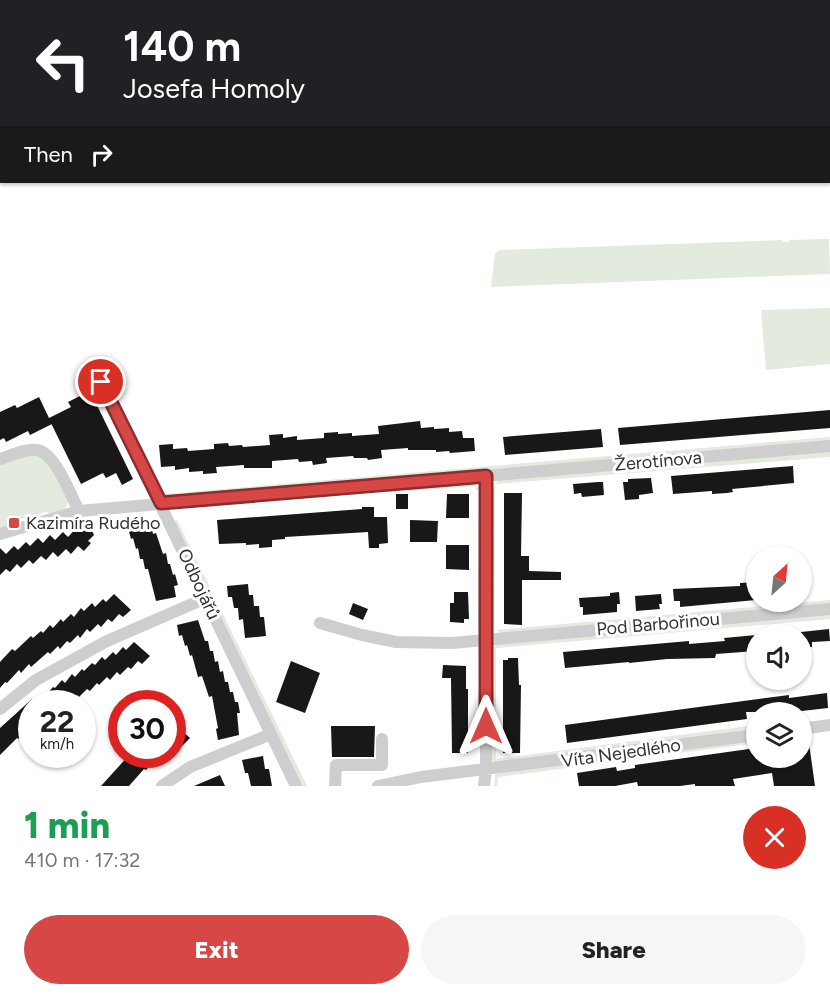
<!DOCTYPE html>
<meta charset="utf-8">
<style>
:root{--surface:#fff;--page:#f6f6f6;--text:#222;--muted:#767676;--accent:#d74745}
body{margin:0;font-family:Figtree,sans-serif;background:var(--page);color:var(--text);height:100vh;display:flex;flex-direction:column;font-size:22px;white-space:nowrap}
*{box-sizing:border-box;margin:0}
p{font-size:20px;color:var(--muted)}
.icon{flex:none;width:33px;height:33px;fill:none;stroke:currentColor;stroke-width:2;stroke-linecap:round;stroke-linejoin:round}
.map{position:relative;height:786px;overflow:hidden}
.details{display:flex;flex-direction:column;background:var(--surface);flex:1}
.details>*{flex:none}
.hud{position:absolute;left:0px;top:0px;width:831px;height:183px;box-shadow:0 2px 4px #0004;background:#202124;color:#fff;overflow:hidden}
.needle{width:39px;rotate:27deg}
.buttons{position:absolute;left:746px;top:546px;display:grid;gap:12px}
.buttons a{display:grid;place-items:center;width:66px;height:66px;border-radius:50%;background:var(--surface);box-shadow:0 2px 4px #0004;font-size:30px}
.speed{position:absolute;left:18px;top:690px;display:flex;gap:12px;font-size:30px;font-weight:700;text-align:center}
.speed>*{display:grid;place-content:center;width:78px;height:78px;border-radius:50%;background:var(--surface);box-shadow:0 2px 4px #0004;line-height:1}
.speed small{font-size:15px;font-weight:400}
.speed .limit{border:9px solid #d22;background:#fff;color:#111}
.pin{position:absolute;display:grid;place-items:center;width:51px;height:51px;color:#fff;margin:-26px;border:3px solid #fff;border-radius:50%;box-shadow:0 2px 6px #0007}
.me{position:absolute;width:66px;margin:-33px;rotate:0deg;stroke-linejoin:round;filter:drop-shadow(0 0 4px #0008)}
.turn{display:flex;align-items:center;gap:21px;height:126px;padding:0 24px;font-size:27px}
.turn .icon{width:78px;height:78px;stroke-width:2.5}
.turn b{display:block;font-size:42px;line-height:51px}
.then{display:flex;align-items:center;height:57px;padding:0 24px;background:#0003;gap:12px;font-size:22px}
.round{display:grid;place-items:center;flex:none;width:63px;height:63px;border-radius:32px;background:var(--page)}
.summary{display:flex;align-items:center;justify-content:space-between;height:102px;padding:0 24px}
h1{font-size:36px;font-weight:800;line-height:45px;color:#1e9e55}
.button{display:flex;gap:12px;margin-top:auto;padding:12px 24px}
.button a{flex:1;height:69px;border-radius:36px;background:var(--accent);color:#fff;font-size:24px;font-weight:800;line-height:69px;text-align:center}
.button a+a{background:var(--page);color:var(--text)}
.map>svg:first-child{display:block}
</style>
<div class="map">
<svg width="830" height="786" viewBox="0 0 830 786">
<rect width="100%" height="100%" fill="#fff"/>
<path fill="#e3eade" d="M829 239 830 274 491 287 495 254 499 250 782 240V242H789V240Z
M830 308V364L766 370 761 310Z
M830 437V441L166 497 165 494Z
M830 450V457L495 484 494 630 492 626V492L495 484 499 480Z
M31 453 47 459 68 501C67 512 58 511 49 513L46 512 13 521V524L0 528V462Z
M468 483H474L480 489 479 631H478L479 490H476V486L408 491V488Z
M177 520 307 786H302L174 521Z
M830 600V606L502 634 496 630Z
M830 612V619L496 648V759L756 725V731L496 764 490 759 491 650 496 644Z
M756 738V743L498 777 497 786H494L495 774 557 764C570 766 588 765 600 758Z"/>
<path fill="#181818" d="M90 391 133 479 122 485 116 473 106 478 103 473 81 484 49 419 52 424 30 435 28 431 6 442 4 438 0 440V412L15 405 17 408 39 397 49 418 71 407 68 402Z
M830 410V428L620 445 618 428Z
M420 421 421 428 434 427V429L449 428V432L462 431 463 438H474L475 451 450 453 449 451 436 452V450H408V448L381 450 382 458 368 460 367 458H354L353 456 326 458 327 463 313 465 312 461 299 462 298 459 272 461V468H244V465L216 467 217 473 203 474V471L189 472V468L175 470V466L161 467 159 445 173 444V449L187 448 188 451 214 449V444L228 443 229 446 242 445 243 447 270 445 269 435 283 434V438L297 436V440L324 438V433L338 432V434L352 433V436L379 434 378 426Z
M601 429 603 447 505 455 503 437Z
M793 466 794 483 732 489 733 492 727 493 712 494V491L673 494 671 476Z
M651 478 653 493 639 495V499L625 500 623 482H628V479Z
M598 482H603L604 495 582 497 581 493 574 494 573 484Z
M504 493H522L521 556H529V571L561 572V580H522V625L504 624Z
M396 494H408V509H396Z
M447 494H469V518H446Z
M362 507H374V517H387L388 543 379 544V548H369L368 532 285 537V539L272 540V547L259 548V544L246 545V543L219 544 217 520 362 509Z
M410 520 438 521 437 542H410Z
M88 522 94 535 88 541 91 543 84 551 78 546 71 554 66 549 58 557 53 552 46 560 41 556 33 564 29 560 21 568 17 564 10 572 6 569 0 575V548L6 554 14 546 18 550 26 542 30 546 38 538 43 543 50 535 55 540 63 532 68 537 81 523Z
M151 523 153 534 156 533 163 554 166 553 168 564H170L173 575 175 574 178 585 174 586 176 597 156 601 148 569H145L143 559H140L138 548 136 549 133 538 131 539 128 528Z
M446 545H469V570L446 569Z
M756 582V600L680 607V601H674L673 589 740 586V583Z
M248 584 249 595H253L254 606H259L260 617H264L266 636 245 638 243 619 239 620 238 608H234L232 597H228L227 586Z
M454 592H468L469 619H464V623L450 622V603H454Z
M619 592 620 604H617V612L583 615V607H580L579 598 610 596V593Z
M114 594 131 610 123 617 119 614 112 622 108 619 101 627 98 624 90 632 87 629 80 638 78 635 70 643 67 641 60 649 58 646 50 654 48 652 31 667 29 664 21 673 19 670 7 683 5 682 0 688V662L12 649 15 651 31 636 33 638 41 631 43 633 50 625 53 628 61 619 63 622 71 614 74 617 81 608 84 611 92 603 95 607 103 599 106 602Z
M661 594 662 604H659L660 609 636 611 635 596Z
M353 603 368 609 363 620 349 614Z
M198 620 205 641H208L210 651H213L215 662 218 661 220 672 223 671 225 682H228L230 692H233L235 702H238L240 713H237L239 735 218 740 216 729 218 728 212 696 209 697 202 676 198 677 192 655 190 656 187 645 185 646 182 635 179 636 177 625Z
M829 629 830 641 812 642V647L801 648V632Z
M756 635V651L716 654 715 658 667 659 629 663V662L565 668 563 652 689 641V644L725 641 724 638Z
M134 642 150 656 142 664 138 661 131 669 128 667 120 675 117 672 110 680 107 677 99 685 97 683 90 691 87 689 79 697 77 695 69 704H38L53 687 55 688 62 680 65 683 72 674 75 677 82 669 84 671 92 663 95 665 102 657 105 660 113 652 116 655 123 647 126 650Z
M508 658H518L519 685H521L520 753H503V660H508Z
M291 661 320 673 305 713 276 702Z
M443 665 466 666V689H468V753H452L451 678H442Z
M827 693 828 708 793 712H746L747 719 567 743 565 725 789 695V698Z
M32 699V727L18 739 17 738 0 755V728Z
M172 722 190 738 180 748 172 741Z
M331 726H375L374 757H332Z
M808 736 815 786H774L772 773 733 779 735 786H695V784L680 786H638L637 782 615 786H579L577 773 616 767 617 771 635 768V765L756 748V758H801V737Z
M130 754H161L146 770 144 769 129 786H101Z
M263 756 265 769H269L272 786H251L248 773H245L242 760Z
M220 775 225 786H194Z"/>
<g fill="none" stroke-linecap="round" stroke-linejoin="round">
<path stroke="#cecece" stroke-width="12" d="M101 382 296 786
M0 459C10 456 27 448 37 450 55 452 71 496 79 511
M0 534 79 511 830 446
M320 623 362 635 396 642 452 643 830 609
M0 709 36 680 107 641 206 598
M801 729 830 725
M162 786 190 767 271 734
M335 786 336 765H382V739
M378 786 421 777 756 735
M484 786 486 770V476"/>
</g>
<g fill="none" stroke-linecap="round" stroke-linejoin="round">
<defs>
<path id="route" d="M101 382 161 503 486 476V726"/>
</defs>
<use href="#route" stroke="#8c2e2d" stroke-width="15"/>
<use href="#route" stroke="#d74745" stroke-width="10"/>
</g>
<rect fill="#d74745" stroke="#fff" stroke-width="2" x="8" y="517" width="12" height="12" rx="3"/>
<g text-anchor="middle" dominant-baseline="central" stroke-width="6" stroke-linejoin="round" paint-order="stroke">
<g font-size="18" fill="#313131" stroke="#fff">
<text transform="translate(658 461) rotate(-5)">Žerotínova</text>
<text transform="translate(199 584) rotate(65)">Odbojářů</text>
<text transform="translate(658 624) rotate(-5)">Pod Barbořinou</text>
<text transform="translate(621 753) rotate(-8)">Víta Nejedlého</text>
</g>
<g font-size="18" fill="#313131" stroke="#fff" text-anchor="start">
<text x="26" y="523">Kazimíra Rudého</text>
</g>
</g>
</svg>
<div class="buttons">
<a><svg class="needle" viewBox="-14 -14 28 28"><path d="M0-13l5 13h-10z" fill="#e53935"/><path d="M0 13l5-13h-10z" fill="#767676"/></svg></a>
<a><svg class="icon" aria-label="sound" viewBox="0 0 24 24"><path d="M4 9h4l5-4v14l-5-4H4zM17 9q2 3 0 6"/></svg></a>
<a><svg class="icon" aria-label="layers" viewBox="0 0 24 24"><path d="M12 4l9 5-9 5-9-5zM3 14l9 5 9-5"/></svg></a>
</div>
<div class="speed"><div>22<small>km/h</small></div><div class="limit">30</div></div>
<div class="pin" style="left:101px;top:382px;background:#d93025"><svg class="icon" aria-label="arrive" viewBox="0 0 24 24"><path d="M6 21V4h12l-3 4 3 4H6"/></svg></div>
<svg class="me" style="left:486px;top:726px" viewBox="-20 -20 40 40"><path d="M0-17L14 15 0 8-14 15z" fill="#d74745" stroke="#fff" stroke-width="4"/></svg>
<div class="hud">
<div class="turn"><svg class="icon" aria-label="left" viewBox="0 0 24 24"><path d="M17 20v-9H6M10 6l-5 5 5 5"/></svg><div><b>140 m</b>Josefa Homoly</div></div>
<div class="then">Then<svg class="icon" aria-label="right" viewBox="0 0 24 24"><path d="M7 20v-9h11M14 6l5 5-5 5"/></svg></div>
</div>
</div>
<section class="details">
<div class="summary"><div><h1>1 min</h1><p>410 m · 17:32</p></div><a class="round" style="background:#d93025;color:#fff"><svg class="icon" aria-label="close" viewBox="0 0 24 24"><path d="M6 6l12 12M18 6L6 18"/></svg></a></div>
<div class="button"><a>Exit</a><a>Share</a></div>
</section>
